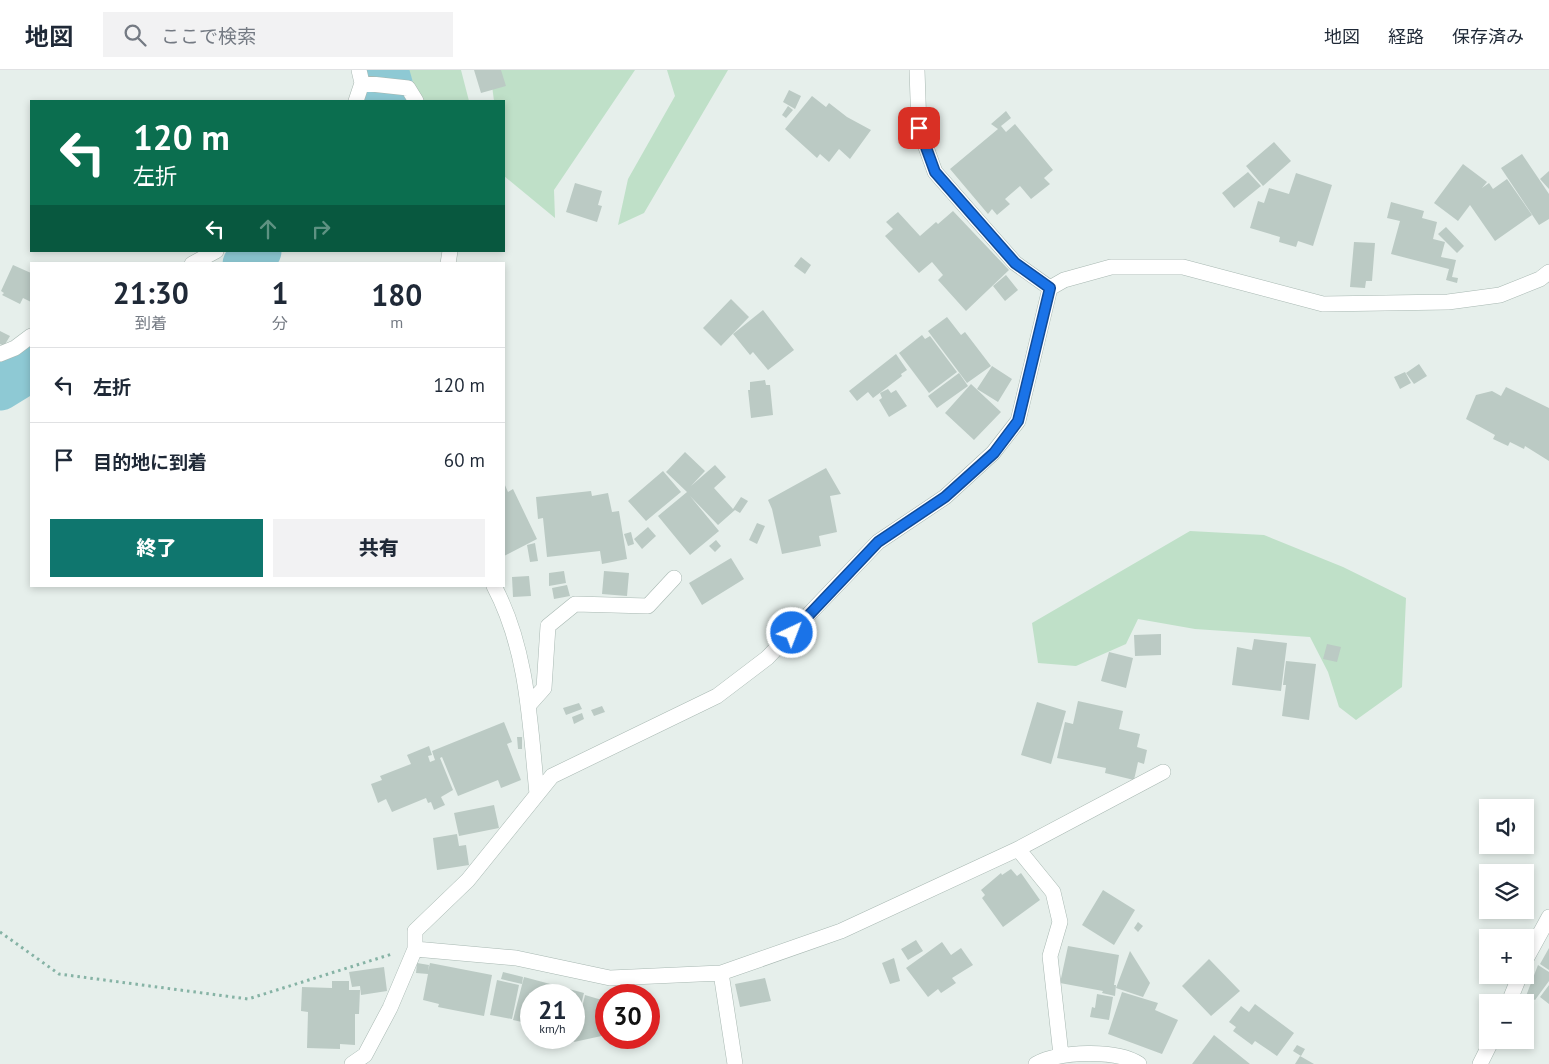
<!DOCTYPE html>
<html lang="ja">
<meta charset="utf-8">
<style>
:root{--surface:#fff;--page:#f2f2f3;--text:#1f2937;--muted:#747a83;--line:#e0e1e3;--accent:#0f766e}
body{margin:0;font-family:"PT Sans","Noto Sans JP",sans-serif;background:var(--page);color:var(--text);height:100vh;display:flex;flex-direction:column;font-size:19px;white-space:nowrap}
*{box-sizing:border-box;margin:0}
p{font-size:16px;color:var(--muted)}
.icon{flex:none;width:28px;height:28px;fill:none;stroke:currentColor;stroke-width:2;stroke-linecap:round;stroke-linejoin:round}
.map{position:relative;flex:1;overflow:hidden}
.sheet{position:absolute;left:30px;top:192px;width:475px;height:325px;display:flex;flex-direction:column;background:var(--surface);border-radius:0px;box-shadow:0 2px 8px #0003}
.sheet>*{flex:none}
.top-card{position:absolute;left:30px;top:30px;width:475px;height:152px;border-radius:0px;box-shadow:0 2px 8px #0003;background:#0b6e4f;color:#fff;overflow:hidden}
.fabs{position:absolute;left:1479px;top:729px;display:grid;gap:10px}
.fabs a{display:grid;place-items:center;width:55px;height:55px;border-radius:0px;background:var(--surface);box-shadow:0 2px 8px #0003;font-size:25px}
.speed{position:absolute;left:520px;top:914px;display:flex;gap:10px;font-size:25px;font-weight:700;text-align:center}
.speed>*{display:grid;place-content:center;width:65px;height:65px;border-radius:50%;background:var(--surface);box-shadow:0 2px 8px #0003;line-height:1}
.speed small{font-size:12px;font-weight:400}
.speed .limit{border:8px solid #d22;background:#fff;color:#111}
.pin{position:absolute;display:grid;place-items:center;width:42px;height:42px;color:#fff;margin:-21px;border-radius:10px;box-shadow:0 2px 8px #0006}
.me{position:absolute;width:55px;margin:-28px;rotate:43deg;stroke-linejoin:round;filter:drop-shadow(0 0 4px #0008)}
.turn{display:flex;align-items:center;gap:18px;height:105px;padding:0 20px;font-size:22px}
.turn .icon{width:65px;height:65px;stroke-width:2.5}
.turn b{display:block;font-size:35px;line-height:42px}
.lanes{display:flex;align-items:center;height:48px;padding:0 20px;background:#0003;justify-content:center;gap:25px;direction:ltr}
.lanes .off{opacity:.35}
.eta{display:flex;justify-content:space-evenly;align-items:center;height:85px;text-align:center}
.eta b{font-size:30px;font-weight:800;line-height:35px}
.action{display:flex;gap:10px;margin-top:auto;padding:10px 20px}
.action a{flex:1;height:58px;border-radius:0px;background:var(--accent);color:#fff;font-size:20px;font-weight:800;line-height:58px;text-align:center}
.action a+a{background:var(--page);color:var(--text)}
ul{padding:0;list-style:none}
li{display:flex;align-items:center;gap:15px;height:75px;padding:0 20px;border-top:1px solid var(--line)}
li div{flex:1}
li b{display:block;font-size:19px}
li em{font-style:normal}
header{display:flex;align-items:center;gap:30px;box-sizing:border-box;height:70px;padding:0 25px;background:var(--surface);border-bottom:1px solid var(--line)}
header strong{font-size:24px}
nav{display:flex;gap:28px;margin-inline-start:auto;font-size:18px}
.search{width:350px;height:45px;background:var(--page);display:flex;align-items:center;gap:12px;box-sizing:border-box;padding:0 18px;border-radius:0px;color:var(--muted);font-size:19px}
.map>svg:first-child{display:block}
</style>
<header>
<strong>地図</strong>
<div class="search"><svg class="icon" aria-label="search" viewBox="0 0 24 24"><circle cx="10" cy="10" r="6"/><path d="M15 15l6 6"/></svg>ここで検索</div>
<nav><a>地図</a><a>経路</a><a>保存済み</a></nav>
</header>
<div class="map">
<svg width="1549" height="994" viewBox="0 0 1549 994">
<rect width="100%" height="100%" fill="#e6efeb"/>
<path fill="#bfe0c8" d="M408 0H461L469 31H421Z
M490 0H635L554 120 555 148 504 106V31H494Z
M667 0H728L644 143 618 155 628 109 675 26Z
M1190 461 1264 465 1343 497 1406 528 1402 617 1356 650 1339 637 1328 602 1310 567 1195 559 1138 549 1126 574 1076 596 1038 593 1032 553Z"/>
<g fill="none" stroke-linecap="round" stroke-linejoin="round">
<path stroke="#8ec9d4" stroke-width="45" d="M383 31 391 17 386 0
M245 194 259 181
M0 318 31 299"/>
</g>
<path fill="#bbcac4" d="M474 0H501L506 16 481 23Z
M789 20 801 26 795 39 783 32Z
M812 26 826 37 829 33 847 47 871 60 850 89 839 79 829 92 820 84 817 88 785 59Z
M788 36 793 40 786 48 782 45Z
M1006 41 1011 48 1001 56 1006 62 1015 54 1053 100 1044 108 1050 114 1031 129 1020 116 1005 129 1010 134 997 145 992 139 988 144 950 99 998 59 991 54Z
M1274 72 1291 91 1263 116 1246 96Z
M1522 84 1549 124V149L1539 155 1501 98Z
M1463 94 1487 112 1482 118 1489 113 1493 119 1507 109 1532 145 1495 171 1470 135 1458 151 1434 133Z
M1549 101V119L1540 109Z
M1248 102 1261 116 1234 138 1222 123Z
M1296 103 1332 115 1313 176 1298 171 1296 177 1279 172 1280 167 1250 158 1258 131 1264 133 1269 118 1289 124Z
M575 113 602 121 598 135 602 136 597 152 566 142Z
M1391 132 1424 141 1422 148 1437 152 1433 169 1445 172 1441 187 1456 190 1452 207 1458 208 1457 213 1446 210 1449 199 1391 184 1400 151 1387 148Z
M953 141 1009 200 966 241 938 210 943 205 932 192 919 203 885 166 893 159 886 152 898 142 920 166 936 152 938 154Z
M1446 157 1464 176 1457 183 1438 164Z
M1354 172 1375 173 1372 211H1366L1365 218 1350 217Z
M801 187 811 195 805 204 794 196Z
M13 195 31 203V232L23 228 20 234 2 225 4 223 1 221Z
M1006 205 1018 220 1005 231 993 216Z
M731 229 749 247 721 276 703 258Z
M763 240 794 280 768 300 753 282 750 285 733 264Z
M947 247 961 265 965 262 991 296 967 313 928 261Z
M0 261 10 266 4 276 0 274Z
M922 265 925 269 930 266 957 302 929 323 899 283Z
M896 284 907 300 901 304 902 306 873 328 868 322 857 331 849 321Z
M1419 294 1427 306 1414 314 1406 303Z
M992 296 1012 309 998 332 977 319Z
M1405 302 1411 313 1400 319 1394 307Z
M959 303 968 316 937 338 928 326Z
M765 310 766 315H770L773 345 751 348 748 320H750V312Z
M971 314 1001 342 974 370 945 343Z
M1506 317 1549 338V391L1525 376 1524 379 1510 372 1508 376 1493 369 1495 365 1466 349 1476 325 1492 321 1501 326Z
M888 319 891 323 896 320 907 336 889 347 879 330 882 328 880 323Z
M685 382 705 401 691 416 715 395 726 407 714 418 733 439 741 427 748 431 740 443 735 440 718 455 690 426 719 461 690 485 658 446 687 422 666 402Z
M826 398 841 424 830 426 837 462 819 466 821 476 782 484 772 439 768 430Z
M663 401 681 422 646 451 628 431Z
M504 413 508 422 513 419 537 469 504 486Z
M591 421 592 426 608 423 612 442 619 441 627 489 602 494 600 481 547 487 543 448 538 449 536 427Z
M757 453 765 456 757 474 749 470Z
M648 457 656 466 642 479 634 469Z
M631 462 634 474 628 476 624 464Z
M716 470 721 476 715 482 709 476Z
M535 473 538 491 530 492 527 475Z
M731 488 744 509 702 535 689 513Z
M564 501 566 513 549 516V503Z
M604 501 629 503 627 526 602 524Z
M529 506 531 526 513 527 512 507Z
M567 515 570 526 554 529 552 518Z
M1161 564V585L1135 586 1134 565Z
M1254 569 1287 573 1281 621 1232 615 1237 577 1252 580Z
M1327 574 1341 577 1337 592 1323 589Z
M1109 582 1133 588 1126 618 1101 611Z
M1286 591 1316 594 1309 650 1282 646 1286 615H1283Z
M1078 631 1123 641 1119 659 1140 664 1137 677 1147 680 1144 694 1138 692 1134 710 1105 703 1106 698 1057 688 1065 652 1073 654Z
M1037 632 1066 641 1051 694 1021 685Z
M579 633 582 639 566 645 563 638Z
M602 636 605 642 594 646 591 640Z
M582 643 584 649 574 654 572 647Z
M504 652 512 672 507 674 521 710 501 718 498 710 458 726 442 687 440 688 453 720 441 727 445 735 434 740 431 732 428 733 426 728 392 742 386 729 378 733 371 714 382 710 380 706 411 694 407 685 429 676 432 685 428 686 430 692 435 690 432 681Z
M517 667H522V679H518Z
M494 735 499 758 459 766 454 743Z
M457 764 459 776 466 775 469 795 437 800 433 768Z
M1011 799 1017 806 1021 803 1040 830 1003 857 982 828 985 825 981 820 1001 803 1002 805Z
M1103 820 1135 840 1114 875 1082 855Z
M1138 852 1143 856 1138 862 1134 858Z
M916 870 923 881 908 890 901 879Z
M942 872 951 885 961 878 973 895 952 908 956 913 941 923 938 919 928 927 906 898Z
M1068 876 1119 885 1114 915H1116L1115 926 1102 923 1103 921 1060 913Z
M1549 878V900L1540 894Z
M1130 881 1150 913 1143 927 1116 918Z
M894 888 900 911 890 914 882 893Z
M1209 889 1240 921 1211 946 1182 916Z
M417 893 429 895 428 901 430 893 492 905 484 946 453 940 438 937 439 934 423 930 428 904 416 903Z
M1538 895 1549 902V911L1535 930 1526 926Z
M384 897 387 921 361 925 360 916 352 917 349 902Z
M503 902 523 907 522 914 501 909Z
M524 907 584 923 574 962V925H531V954L513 950Z
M765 908 771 931 740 937 735 914Z
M497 910 519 915 512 949 490 945Z
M332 911H349V920H360L359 944H355V975L340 974V979L307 978 308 942 301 941 302 917 332 918Z
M1549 915V934L1540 927Z
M1122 922 1158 933 1155 940 1178 950 1162 984 1108 964Z
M1097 924 1113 927 1109 950 1090 947 1092 937 1095 938Z
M585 925 602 930 603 925 606 926V965L574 972Z
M1255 934 1294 963 1277 986 1255 971 1252 975 1233 961 1236 957 1229 952 1241 936 1249 942Z
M1214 965 1250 994H1192Z
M1297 975 1305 979 1301 986 1293 981Z
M1300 986 1314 994H1295Z"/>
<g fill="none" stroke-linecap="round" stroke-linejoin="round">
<defs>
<path id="minor" d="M917 0 919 58 935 102 1015 193 1050 218
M362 13 408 18 416 31
M356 31 362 13 359 0
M192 194 216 181
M448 194 450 181
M0 284 15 278 31 266
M494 516C528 580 530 654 537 724
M528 636 544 618 548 556 575 534 648 536 674 508
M1018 779 1053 822 1060 852 1050 886 1061 985
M415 879 516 888 610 908 721 903 841 861 1018 779 1163 702
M1525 891 1549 847
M721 903 735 994
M1509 932 1520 905
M352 994 365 985 390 938 415 879V861L468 810 552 706 717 626 767 588 878 472 945 427 993 383 1018 351 1050 218 1064 210 1111 197H1183L1323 234 1448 232 1500 225 1540 209 1549 202
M1036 994C1060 981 1116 979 1139 994
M1480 994 1492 970"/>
</defs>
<use href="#minor" stroke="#a8b8b2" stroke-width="16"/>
<path stroke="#86b3a5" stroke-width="3" stroke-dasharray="2.5 4" stroke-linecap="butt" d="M0 862 59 904 248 929 392 884"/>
<use href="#minor" stroke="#fff" stroke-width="15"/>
</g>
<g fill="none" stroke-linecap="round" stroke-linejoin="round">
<defs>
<path id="route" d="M792 563 878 472 945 427 994 383 1018 351 1050 218 1015 193 935 102 919 58"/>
</defs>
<use href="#route" stroke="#114b97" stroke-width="12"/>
<use href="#route" stroke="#1a73e8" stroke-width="9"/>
</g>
</svg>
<div class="fabs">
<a><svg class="icon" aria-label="sound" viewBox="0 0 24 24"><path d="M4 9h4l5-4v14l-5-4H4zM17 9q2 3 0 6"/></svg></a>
<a><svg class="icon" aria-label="layers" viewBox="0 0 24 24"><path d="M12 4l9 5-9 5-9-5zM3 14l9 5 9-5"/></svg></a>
<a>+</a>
<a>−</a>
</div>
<div class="speed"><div>21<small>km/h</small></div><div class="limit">30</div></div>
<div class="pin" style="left:919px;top:58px;background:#d93025"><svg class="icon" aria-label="arrive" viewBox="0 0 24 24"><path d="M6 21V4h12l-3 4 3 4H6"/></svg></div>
<svg class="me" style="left:792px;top:563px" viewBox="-20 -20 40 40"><circle r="17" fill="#1a73e8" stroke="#fff" stroke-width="3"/><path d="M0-11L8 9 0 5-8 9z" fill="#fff"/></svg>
<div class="top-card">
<div class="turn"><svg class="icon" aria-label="left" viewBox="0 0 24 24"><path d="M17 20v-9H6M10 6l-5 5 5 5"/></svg><div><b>120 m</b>左折</div></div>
<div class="lanes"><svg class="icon" aria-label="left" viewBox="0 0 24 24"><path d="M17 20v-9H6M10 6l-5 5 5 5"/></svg><svg class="icon off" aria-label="ahead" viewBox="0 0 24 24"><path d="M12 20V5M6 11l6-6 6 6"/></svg><svg class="icon off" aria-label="right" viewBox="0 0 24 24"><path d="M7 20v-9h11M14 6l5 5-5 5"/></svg></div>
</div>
<section class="sheet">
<div class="eta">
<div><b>21:30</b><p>到着</p></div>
<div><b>1</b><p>分</p></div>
<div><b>180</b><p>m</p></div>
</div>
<ul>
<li><svg class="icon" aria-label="left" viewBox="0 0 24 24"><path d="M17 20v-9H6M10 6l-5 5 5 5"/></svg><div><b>左折</b></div><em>120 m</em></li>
<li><svg class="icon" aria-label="arrive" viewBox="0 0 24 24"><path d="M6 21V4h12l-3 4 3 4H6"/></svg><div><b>目的地に到着</b></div><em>60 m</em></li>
</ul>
<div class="action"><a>終了</a><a>共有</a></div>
</section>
</div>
